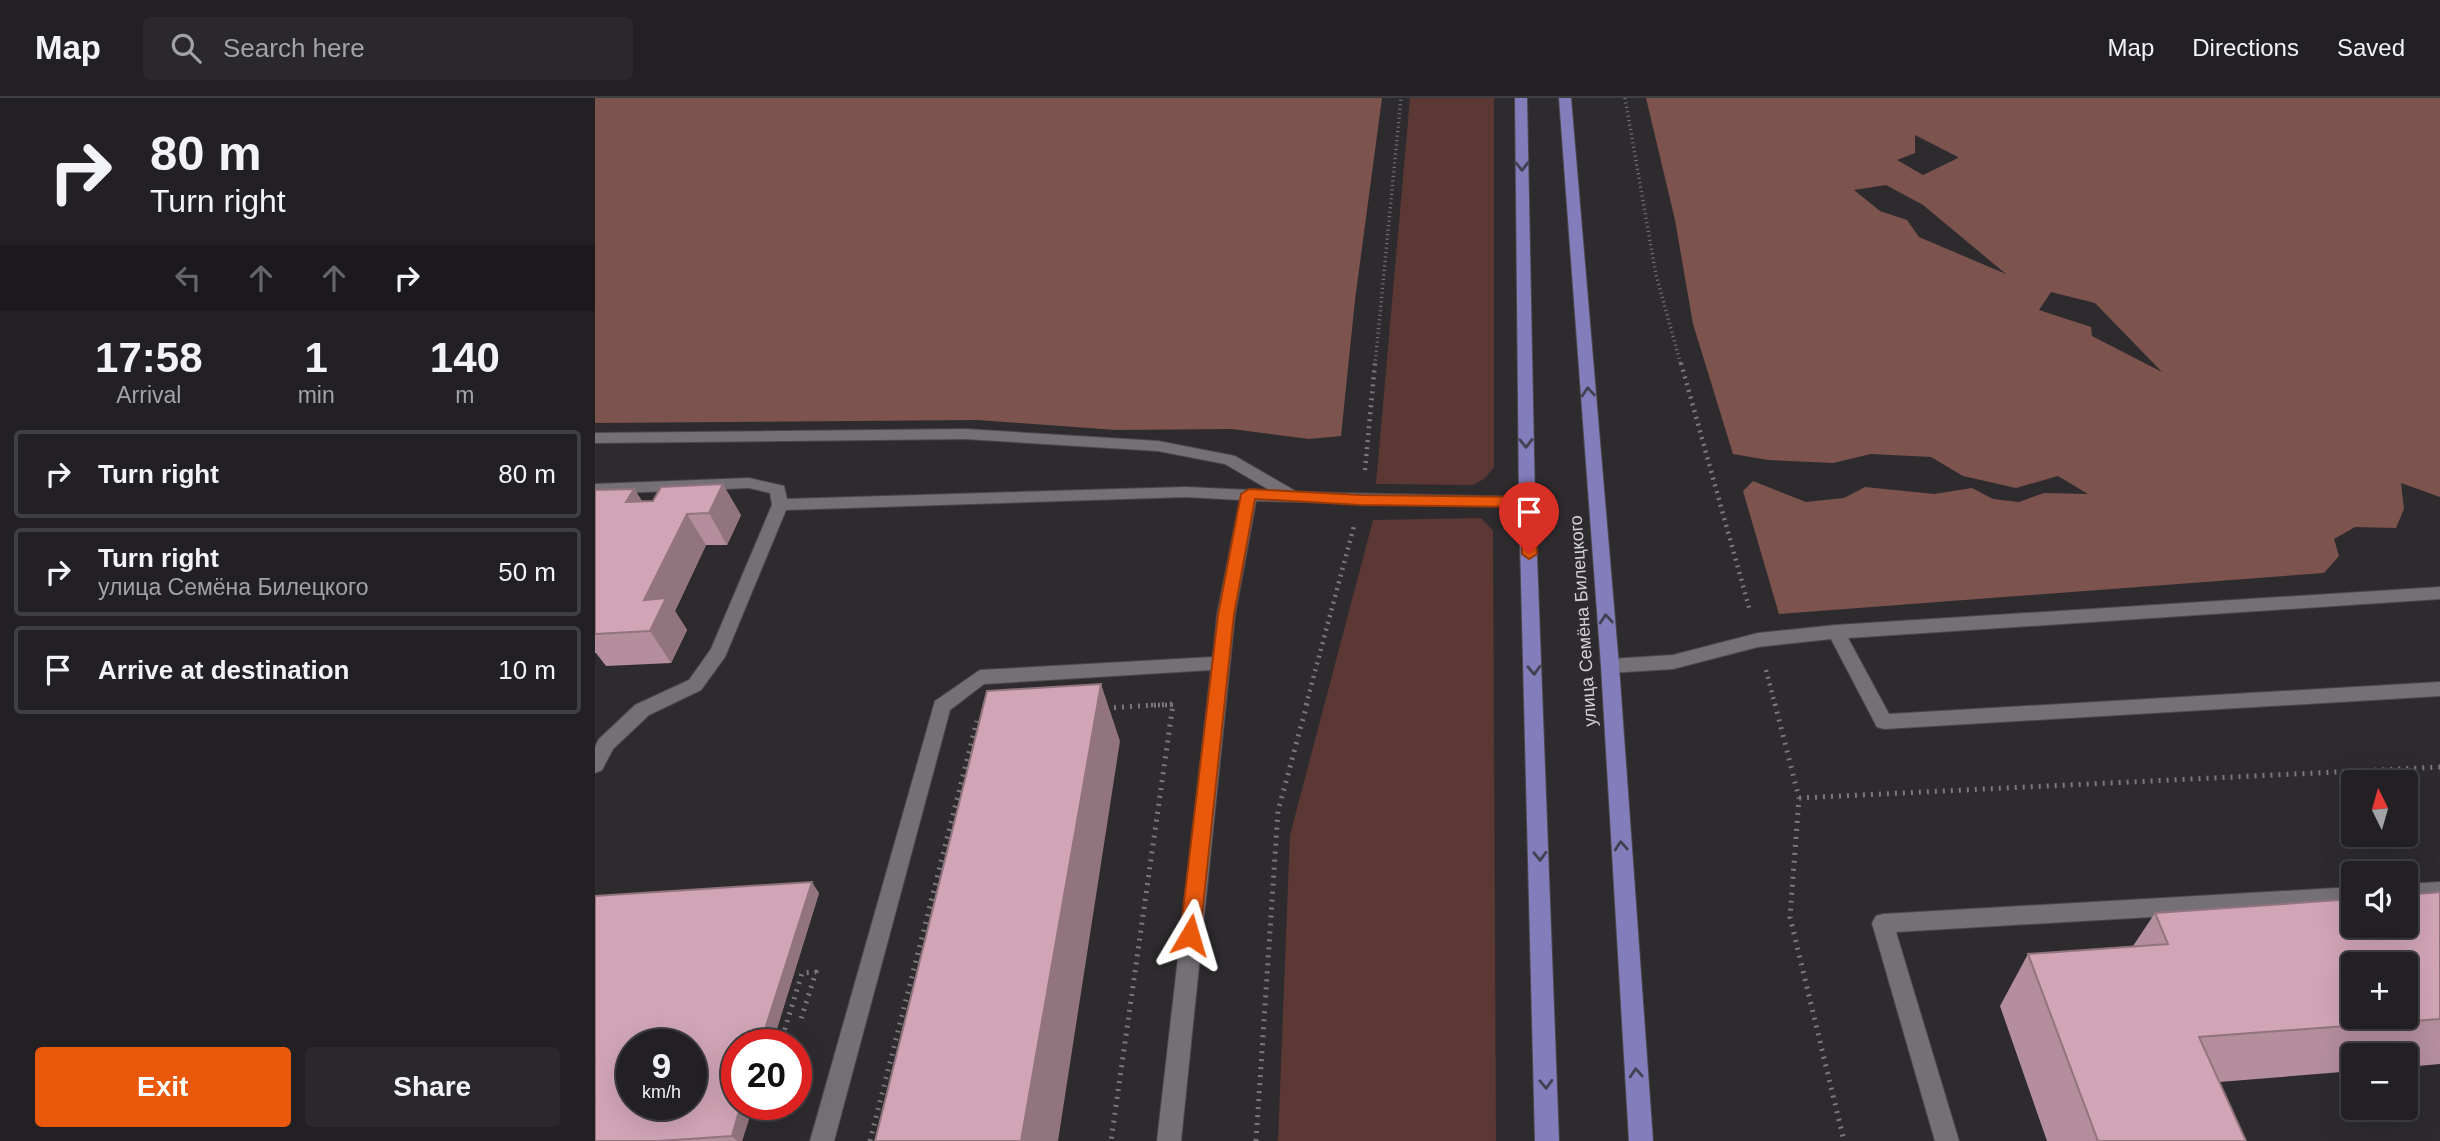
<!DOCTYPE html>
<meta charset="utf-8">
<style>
:root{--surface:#222023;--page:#2a282b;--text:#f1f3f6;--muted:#a2a3a6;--line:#3f3e41;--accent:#ea580c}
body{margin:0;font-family:Arial,sans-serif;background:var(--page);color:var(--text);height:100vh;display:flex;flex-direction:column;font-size:26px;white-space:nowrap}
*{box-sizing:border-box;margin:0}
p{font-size:23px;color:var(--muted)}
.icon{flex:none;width:38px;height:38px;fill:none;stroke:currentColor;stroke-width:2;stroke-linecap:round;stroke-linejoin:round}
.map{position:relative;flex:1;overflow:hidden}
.sheet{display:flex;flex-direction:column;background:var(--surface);width:595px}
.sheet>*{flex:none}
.banner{background:#222023;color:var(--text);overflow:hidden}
.needle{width:46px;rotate:355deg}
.tools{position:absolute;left:1746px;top:672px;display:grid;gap:14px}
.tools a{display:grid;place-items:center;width:77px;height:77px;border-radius:7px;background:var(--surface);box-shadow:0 7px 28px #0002,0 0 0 2px var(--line);font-size:35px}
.speed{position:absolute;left:21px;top:931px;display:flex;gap:14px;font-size:35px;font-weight:700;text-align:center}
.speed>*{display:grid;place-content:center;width:91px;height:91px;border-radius:50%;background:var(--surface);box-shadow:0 7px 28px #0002,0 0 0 2px var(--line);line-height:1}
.speed small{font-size:18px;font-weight:400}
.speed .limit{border:10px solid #d22;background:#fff;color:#111}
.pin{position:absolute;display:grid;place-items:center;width:60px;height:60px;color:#fff;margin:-72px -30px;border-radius:50% 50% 50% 0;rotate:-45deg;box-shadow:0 0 7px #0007}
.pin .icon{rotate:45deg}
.me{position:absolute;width:77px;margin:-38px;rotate:7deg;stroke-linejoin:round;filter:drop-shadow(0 0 5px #0008)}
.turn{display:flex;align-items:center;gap:24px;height:147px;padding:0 35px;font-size:32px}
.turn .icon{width:91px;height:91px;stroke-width:2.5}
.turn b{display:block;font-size:49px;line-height:60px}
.lanes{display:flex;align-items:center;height:66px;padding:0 35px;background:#0003;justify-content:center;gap:35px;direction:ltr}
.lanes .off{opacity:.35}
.eta{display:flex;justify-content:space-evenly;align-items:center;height:119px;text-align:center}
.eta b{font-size:42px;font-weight:600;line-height:49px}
.action{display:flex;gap:14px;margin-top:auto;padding:14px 35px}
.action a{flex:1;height:80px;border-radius:7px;background:var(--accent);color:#fff;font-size:28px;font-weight:600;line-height:80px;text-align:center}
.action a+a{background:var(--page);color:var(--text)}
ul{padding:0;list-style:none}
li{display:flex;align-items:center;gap:21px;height:88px;margin:0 14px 10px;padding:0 21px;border:4px solid var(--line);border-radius:7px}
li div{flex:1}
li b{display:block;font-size:26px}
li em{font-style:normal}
header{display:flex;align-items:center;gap:42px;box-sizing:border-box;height:98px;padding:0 35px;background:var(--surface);border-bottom:2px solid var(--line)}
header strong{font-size:33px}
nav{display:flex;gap:38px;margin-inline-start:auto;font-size:24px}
.search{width:490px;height:63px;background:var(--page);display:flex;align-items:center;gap:18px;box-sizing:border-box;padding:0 24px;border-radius:7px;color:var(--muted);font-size:26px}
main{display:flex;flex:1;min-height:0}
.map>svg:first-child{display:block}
</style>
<header>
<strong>Map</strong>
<div class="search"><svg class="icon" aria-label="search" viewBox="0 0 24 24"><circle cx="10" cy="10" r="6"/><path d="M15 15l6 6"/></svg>Search here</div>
<nav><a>Map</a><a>Directions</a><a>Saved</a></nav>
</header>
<main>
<section class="sheet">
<div class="banner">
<div class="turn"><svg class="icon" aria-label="right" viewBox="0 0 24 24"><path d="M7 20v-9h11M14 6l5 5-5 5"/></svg><div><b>80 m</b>Turn right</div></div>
<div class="lanes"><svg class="icon off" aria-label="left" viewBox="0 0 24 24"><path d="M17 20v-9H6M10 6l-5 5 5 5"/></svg><svg class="icon off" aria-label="ahead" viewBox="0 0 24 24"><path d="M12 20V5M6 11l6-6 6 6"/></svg><svg class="icon off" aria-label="ahead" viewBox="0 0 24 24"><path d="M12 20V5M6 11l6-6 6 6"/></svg><svg class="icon" aria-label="right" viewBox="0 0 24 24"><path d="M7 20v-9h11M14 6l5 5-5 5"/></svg></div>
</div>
<div class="eta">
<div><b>17:58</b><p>Arrival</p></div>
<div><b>1</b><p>min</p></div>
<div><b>140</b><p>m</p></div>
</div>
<ul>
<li><svg class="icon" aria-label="right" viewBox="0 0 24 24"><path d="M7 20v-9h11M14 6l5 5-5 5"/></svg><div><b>Turn right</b></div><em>80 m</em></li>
<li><svg class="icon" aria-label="right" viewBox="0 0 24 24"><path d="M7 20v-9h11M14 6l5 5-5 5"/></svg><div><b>Turn right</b><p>улица Семёна Билецкого</p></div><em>50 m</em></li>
<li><svg class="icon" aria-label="arrive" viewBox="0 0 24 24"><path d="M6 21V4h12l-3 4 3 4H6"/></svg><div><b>Arrive at destination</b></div><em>10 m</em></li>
</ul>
<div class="action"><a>Exit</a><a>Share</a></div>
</section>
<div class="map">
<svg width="1845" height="1043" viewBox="0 0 1845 1043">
<rect width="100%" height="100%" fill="#2e2b2f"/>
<path fill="#5b3833" d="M815 0H899V369L889 381 878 387 781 386Z
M886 420 898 433 901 1043H683L695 737 778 422Z"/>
<path fill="#7c534d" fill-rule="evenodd" d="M0 0H787L760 202 746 338 714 341 637 331 521 332 382 322 0 325Z
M1051 0H1845V399L1806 385 1809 411 1801 430 1760 429 1739 441 1744 458 1729 475 1184 516 1148 393 1158 383 1211 404 1249 400 1270 389 1339 396 1377 390 1398 401 1424 404 1449 395 1493 396 1463 378 1421 390 1368 378 1336 359 1276 356 1238 365 1173 362 1138 356 1098 226 1080 122ZM1320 37 1363 59V60L1328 77 1302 62 1320 55ZM1291 87 1328 107 1411 176 1324 139 1312 122 1285 113 1259 92ZM1456 194 1500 205 1567 274 1497 238 1496 229 1444 212Z"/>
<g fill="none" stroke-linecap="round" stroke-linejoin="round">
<defs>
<path id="minor" d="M370 331 563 343 640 358 702 394 932 399 940 404 932 409 661 403 640 517 586 1043H562L616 572 389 586 355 612 239 1043H215L340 603 385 572 618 559 622 517 645 402 591 399 191 412 130 559 106 592 54 617 18 651 7 672 0 675V649L4 641 40 607 94 582 116 551 177 407 175 395 154 390 0 396V386L154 380 189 388 192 401 591 389 676 393 630 366 563 353 370 341 0 345V335Z
M1845 489V501L1253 540 1294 616 1845 584V598L1289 631 1282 629 1236 541 1163 549 1078 571 1015 575 1009 573 1006 568 1009 563 1015 561 1078 557 1163 535 1241 527Z
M1845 784V802L1811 804V786Z
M1759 789V807L1301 834 1364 1043H1340L1277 825 1281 818 1288 816Z"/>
<path id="major" d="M920 0H932L940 404 964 1043H940L924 404Z
M964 0H976L1024 568 1058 1043H1034L1006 568Z"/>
</defs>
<use href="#minor" stroke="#4b484c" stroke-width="2"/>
<use href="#major" stroke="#4b484c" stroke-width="2"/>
<path stroke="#7b787c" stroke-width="3.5" stroke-dasharray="1 3.5" stroke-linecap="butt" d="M1030 0 1061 177 1086 267
M780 267 806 0"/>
<path stroke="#7b787c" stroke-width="4.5" stroke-dasharray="2 5" stroke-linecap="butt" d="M1086 265 1155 513
M770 372 780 265
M1171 572 1180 607
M556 607H578
M711 607 759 428"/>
<path stroke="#7b787c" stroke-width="5" stroke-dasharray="2 6" stroke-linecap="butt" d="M1180 606 1204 700 1195 819 1249 1043
M511 610 578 606 516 1043
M1204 700 1845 669
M185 947 207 875 221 874 205 924
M275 1043 382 623
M661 1043 683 713 712 606"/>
<use href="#minor" fill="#747075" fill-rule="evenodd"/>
<use href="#major" fill="#837dbb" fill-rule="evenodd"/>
</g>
<path fill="#b48e9d" d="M39 391 47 403 146 417 132 447H111L80 513 92 532 76 565 11 568 1 555H0V392Z
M1845 794V966L1811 969V957H1759V973L1624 984 1651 1043H1452L1405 908 1433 856 1538 848 1560 815Z
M224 795 147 1043H0Z"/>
<path fill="#92747f" d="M128 386 146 417 132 447 114 415Z
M39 391 59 422 31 404Z
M92 416 111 447 80 513 92 532 76 565 55 533 49 502Z
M506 586 525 643 463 1043H426Z
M217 784 224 795 177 947H165Z
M146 1006H159L147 1043H142L137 1038Z"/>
<path fill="#d1a5b6" stroke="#92747f" stroke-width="2" fill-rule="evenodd" d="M128 386 114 415 92 416 49 502 71 500 55 533 0 536V392L39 391 31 404 58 403 66 389Z
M506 586 426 1043H280L392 593Z
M217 784 165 947H142V1006H146L137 1038 64 1043H0V798ZM37 947H96V1006H37Z
M1845 794V921L1604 939 1651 1043H1503L1433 856 1573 846 1560 815 1759 801V828H1811V797ZM1759 866H1811V919H1759Z"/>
<defs><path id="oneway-chevron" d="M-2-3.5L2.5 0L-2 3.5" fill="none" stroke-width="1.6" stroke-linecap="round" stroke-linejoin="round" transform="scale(1.75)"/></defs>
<g stroke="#434052">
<use href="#oneway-chevron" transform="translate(927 68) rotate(89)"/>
<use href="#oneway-chevron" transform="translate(993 294) rotate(-95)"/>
<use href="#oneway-chevron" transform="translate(931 345) rotate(89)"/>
<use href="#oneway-chevron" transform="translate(1011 521) rotate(-95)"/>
<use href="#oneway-chevron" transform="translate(939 572) rotate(88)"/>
<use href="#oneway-chevron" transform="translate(1026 748) rotate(-94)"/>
<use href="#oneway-chevron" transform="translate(945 758) rotate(88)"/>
<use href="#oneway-chevron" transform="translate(1041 975) rotate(-94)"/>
<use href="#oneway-chevron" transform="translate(951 986) rotate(88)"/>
</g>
<path fill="#ea580c" stroke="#983908" stroke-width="2" d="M654 391 766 397 932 399 940 404 942 456 934 461 927 456 925 409 766 407 660 401 639 517 605 837 602 843 595 845 588 843 585 837 623 517 646 396Z"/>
<g text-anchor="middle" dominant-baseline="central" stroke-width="7" stroke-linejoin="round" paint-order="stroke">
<g font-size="18" fill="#d3d1d4" stroke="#2e2b2f">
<text transform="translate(988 523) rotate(-94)">улица Семёна Билецкого</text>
</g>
</g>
</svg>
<div class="tools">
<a><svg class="needle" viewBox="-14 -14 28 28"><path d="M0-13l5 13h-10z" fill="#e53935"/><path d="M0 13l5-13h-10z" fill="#a2a3a6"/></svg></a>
<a><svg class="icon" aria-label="sound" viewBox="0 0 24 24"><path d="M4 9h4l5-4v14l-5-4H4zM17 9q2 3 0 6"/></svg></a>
<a>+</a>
<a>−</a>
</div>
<div class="speed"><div>9<small>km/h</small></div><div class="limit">20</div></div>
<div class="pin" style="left:934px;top:456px;background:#d93025"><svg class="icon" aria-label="arrive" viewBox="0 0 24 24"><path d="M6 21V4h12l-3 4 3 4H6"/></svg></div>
<svg class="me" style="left:595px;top:837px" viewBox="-20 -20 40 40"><path d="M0-17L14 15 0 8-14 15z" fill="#ea580c" stroke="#fff" stroke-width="4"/></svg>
</div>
</main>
